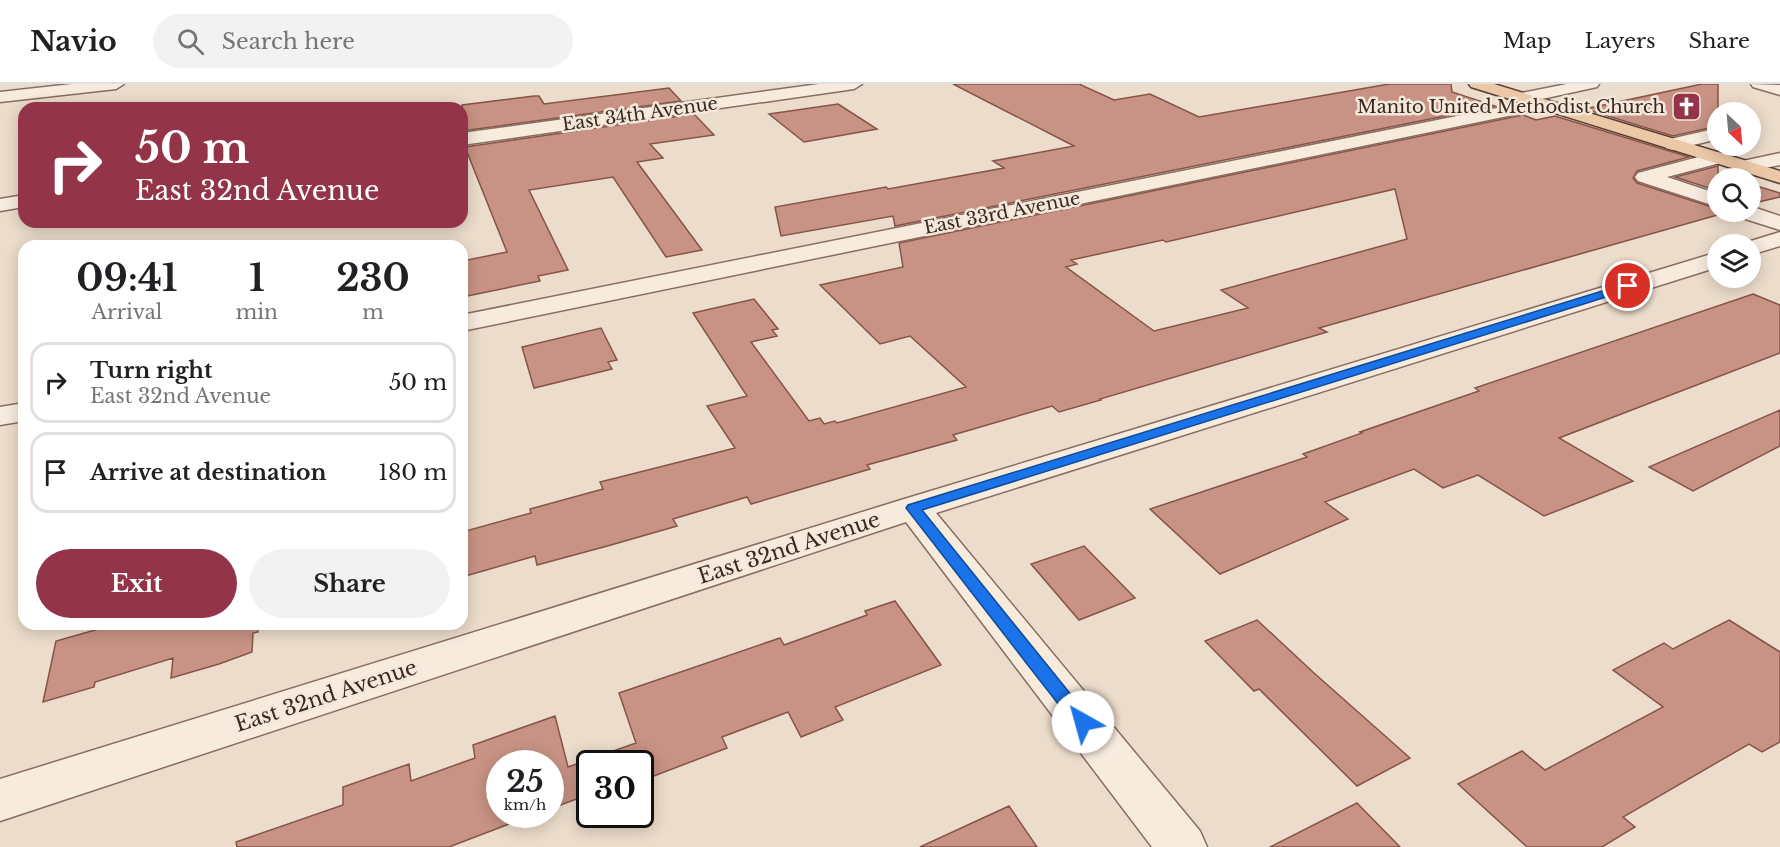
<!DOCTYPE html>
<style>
:root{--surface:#fff;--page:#f2f2f2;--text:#202124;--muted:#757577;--line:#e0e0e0;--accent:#933448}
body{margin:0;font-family:"Libre Baskerville",serif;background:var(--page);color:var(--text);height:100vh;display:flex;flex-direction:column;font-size:22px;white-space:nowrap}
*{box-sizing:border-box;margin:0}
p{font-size:20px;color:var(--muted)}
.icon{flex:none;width:33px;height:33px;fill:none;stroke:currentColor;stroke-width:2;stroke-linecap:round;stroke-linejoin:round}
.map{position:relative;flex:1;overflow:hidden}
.side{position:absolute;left:18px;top:156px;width:450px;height:390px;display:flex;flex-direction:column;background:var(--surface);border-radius:18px;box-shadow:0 3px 15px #0003}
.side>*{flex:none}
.top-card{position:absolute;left:18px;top:18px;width:450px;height:126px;border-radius:18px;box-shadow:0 3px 15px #0003;background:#933448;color:#fff;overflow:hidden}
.needle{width:39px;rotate:154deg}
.tools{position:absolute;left:1707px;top:18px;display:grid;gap:12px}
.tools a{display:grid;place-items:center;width:54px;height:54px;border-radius:50%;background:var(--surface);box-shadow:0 3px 15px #0003;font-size:30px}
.speed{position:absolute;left:486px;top:666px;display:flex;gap:12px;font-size:30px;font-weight:700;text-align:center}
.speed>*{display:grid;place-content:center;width:78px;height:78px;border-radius:50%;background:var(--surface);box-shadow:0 3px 15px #0003;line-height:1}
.speed small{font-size:15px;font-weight:400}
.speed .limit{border:3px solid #111;border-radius:9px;background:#fff;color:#111}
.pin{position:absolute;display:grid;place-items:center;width:51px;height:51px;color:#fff;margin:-26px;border:3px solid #fff;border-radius:50%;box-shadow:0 2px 6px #0007}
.me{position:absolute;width:66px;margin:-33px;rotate:322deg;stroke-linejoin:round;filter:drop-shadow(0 0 4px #0008)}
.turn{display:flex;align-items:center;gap:21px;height:126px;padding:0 18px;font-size:27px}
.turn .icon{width:78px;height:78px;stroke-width:2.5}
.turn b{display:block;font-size:42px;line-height:51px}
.eta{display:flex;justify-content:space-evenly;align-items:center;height:102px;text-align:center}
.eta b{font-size:36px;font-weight:700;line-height:42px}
.cta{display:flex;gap:12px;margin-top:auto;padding:12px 18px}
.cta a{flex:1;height:69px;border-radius:36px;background:var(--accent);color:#fff;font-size:24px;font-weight:700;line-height:69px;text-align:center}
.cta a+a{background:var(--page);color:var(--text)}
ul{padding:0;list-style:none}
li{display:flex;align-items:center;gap:18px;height:81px;margin:0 12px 9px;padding:0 6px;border:3px solid var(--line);border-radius:18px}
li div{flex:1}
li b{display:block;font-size:22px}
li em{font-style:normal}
header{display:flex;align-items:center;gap:36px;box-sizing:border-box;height:84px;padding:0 30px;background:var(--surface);border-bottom:2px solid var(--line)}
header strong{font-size:28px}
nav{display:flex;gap:33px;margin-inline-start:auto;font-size:21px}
.search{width:420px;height:54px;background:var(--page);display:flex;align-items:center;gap:15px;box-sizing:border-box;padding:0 21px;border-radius:33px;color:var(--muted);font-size:22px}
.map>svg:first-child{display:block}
</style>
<header>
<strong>Navio</strong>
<div class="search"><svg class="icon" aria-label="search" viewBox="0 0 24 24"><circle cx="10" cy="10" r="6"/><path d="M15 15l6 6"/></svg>Search here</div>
<nav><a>Map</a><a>Layers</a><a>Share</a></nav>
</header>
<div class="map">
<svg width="1780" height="763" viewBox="0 0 1780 763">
<rect width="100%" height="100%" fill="#ecdccb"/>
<path fill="#c89384" stroke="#865447" stroke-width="1.5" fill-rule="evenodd" d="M953 0H1079L1114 16 1150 10 1199 33 1389 0H1451L1452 8 1495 22 895 142 893 132 781 152 775 123 886 103 888 105 1004 84 993 77 1074 62Z
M1702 0H1718V42L1673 52 1585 25Z
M669 4 681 17 462 47V21L534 12H539L544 20Z
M838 20 877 45 804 58 769 30Z
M694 30 714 51 650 60 663 74 637 78 702 166 666 173 613 93 529 106 568 186 538 192 540 197 462 213V177L507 168 465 63Z
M1523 31 1536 36 1555 32 1689 73 1637 87 1633 94 1637 99 1718 125V128H1728L1319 244 1327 248 1100 315 1101 316 1059 328 1052 322 953 351 957 356 867 381 870 385 751 420 747 413 673 435 677 442 611 461 537 481 535 472 462 493V448L531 429 530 425 603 405 600 398 735 364 707 322 747 312 693 229 754 215 778 245 772 246 777 252 751 258 809 337 820 334 824 340 835 337 837 339 966 303 910 252 880 260 820 201 903 183 899 159ZM1395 105 1407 155 1221 206 1248 224 1154 247 1066 183 1077 180 1071 176 1163 156 1166 158Z
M1718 82V89L1735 94H1718V107L1675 93Z
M1750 100 1780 109V113L1750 120Z
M1753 210 1780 221V269L1559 354 1633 397 1544 432 1478 391 1443 404 1414 385 1325 418 1348 435 1220 490 1150 425 1307 373 1303 370 1362 349 1360 348 1479 307 1475 304Z
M601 244 617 276 608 278 612 285 534 304 522 263Z
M1780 326V362L1693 407 1649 383Z
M1084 462 1135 514 1079 536 1031 480Z
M895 517 941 581 835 623 843 636 801 653 788 628 722 653 727 664 646 695 644 689 640 691V680H590V710L550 725V680H500V730H535L449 763H237L236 758 343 721V703L409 680 411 697 475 674 473 661 555 632 568 683 636 659 619 609 780 554 784 561 867 531 865 527Z
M1257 536 1314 589 1410 674 1357 702 1259 605 1254 607 1205 557Z
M1729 536 1780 568V658L1762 668 1749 660 1623 733 1635 743 1602 763H1527L1458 700 1522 667 1545 686 1663 623 1613 586 1664 559 1673 565Z
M116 540H257L258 548 253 549 252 568 219 580 171 594 173 574 95 598 94 603 43 618 56 557Z
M1357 719 1400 763H1270Z
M1009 722 1037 763H920Z"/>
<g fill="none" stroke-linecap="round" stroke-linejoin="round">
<defs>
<path id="minor" d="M72 0H124L116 5 0 18V8Z
M819 0H862L854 5 462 61V49Z
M1567 0H1599L1597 3 1542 15 1548 16 1551 20 1548 24 1542 25 462 247V231L1522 19 1514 14 1516 10Z
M1751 0 1780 1V11L1753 3Z
M1718 44V55L1673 66 1666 64 1664 60 1666 56Z
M1717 68 1724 70 1727 74 1724 78 1667 93 1718 110V123L1638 97 1635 93 1638 89Z
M1780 69V81L1745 88 1738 86 1735 82 1738 78Z
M24 111V123L0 127V115Z
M1750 122 1780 132V146L1739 133 1736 128H1750Z
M1780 148V162L1750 171V160H1741Z
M1718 168V183L936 429 1200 747 1207 763H1152L906 438 0 737V695L901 416Z
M24 319V337L0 341V323Z"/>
<path id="major" d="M1469 0H1494L1780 87V99L1471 3Z"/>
</defs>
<use href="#minor" stroke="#886d60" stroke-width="3"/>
<use href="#major" stroke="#573d34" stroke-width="3"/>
<use href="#minor" fill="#f7ebde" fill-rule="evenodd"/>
<use href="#major" fill="#ecc8a7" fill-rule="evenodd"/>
</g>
<path fill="#1a73e8" stroke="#114b97" stroke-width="1.5" d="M1628 199 1633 202 1632 205 922 426 1089 633 1092 638 1089 643 1083 646 1076 643 906 424 908 421Z"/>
<defs>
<symbol id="church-square" viewBox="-11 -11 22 22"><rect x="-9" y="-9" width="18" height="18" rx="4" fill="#933448" stroke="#f4e8da"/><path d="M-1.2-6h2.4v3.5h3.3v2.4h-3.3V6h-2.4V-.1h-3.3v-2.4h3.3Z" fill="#fff"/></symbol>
</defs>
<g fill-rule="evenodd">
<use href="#church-square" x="1670" y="6" width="33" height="33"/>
</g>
<g text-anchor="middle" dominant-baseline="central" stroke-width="5" stroke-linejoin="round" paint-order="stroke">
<g font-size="18" fill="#3a2922" stroke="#f4e8da" text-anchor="end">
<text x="1665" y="23">Manito United Methodist Church</text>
</g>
<g font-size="18" fill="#3a2922" stroke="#f4e8da">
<text transform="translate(640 30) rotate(-8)">East 34th Avenue</text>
<text transform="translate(1002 129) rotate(-11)">East 33rd Avenue</text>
</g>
<g font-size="21" fill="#3a2922" stroke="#f4e8da">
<text transform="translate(789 464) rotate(-18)">East 32nd Avenue</text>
<text transform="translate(326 612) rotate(-18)">East 32nd Avenue</text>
</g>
</g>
</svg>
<div class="tools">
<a><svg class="needle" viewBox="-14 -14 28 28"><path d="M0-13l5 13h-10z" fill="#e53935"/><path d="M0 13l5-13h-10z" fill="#757577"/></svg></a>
<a><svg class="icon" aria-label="search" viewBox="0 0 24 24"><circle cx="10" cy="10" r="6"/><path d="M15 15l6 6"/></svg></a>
<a><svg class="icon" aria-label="layers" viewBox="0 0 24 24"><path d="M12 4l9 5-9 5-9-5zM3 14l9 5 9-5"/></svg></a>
</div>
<div class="speed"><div>25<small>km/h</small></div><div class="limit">30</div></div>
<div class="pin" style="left:1628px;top:202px;background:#d93025"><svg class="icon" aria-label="arrive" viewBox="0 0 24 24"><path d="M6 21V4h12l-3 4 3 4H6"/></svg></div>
<svg class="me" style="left:1083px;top:638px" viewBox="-20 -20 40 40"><circle r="19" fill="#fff"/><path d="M0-13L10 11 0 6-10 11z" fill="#1a73e8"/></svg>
<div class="top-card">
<div class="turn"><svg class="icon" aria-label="right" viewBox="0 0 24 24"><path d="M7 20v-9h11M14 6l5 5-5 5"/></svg><div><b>50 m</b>East 32nd Avenue</div></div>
</div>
<section class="side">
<div class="eta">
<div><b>09:41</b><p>Arrival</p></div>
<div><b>1</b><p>min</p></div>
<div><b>230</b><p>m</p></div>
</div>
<ul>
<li><svg class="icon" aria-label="right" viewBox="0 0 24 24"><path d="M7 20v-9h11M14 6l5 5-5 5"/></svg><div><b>Turn right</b><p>East 32nd Avenue</p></div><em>50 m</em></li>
<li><svg class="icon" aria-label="arrive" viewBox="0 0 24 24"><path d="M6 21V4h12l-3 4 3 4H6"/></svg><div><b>Arrive at destination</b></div><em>180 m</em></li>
</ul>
<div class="cta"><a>Exit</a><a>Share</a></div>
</section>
</div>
